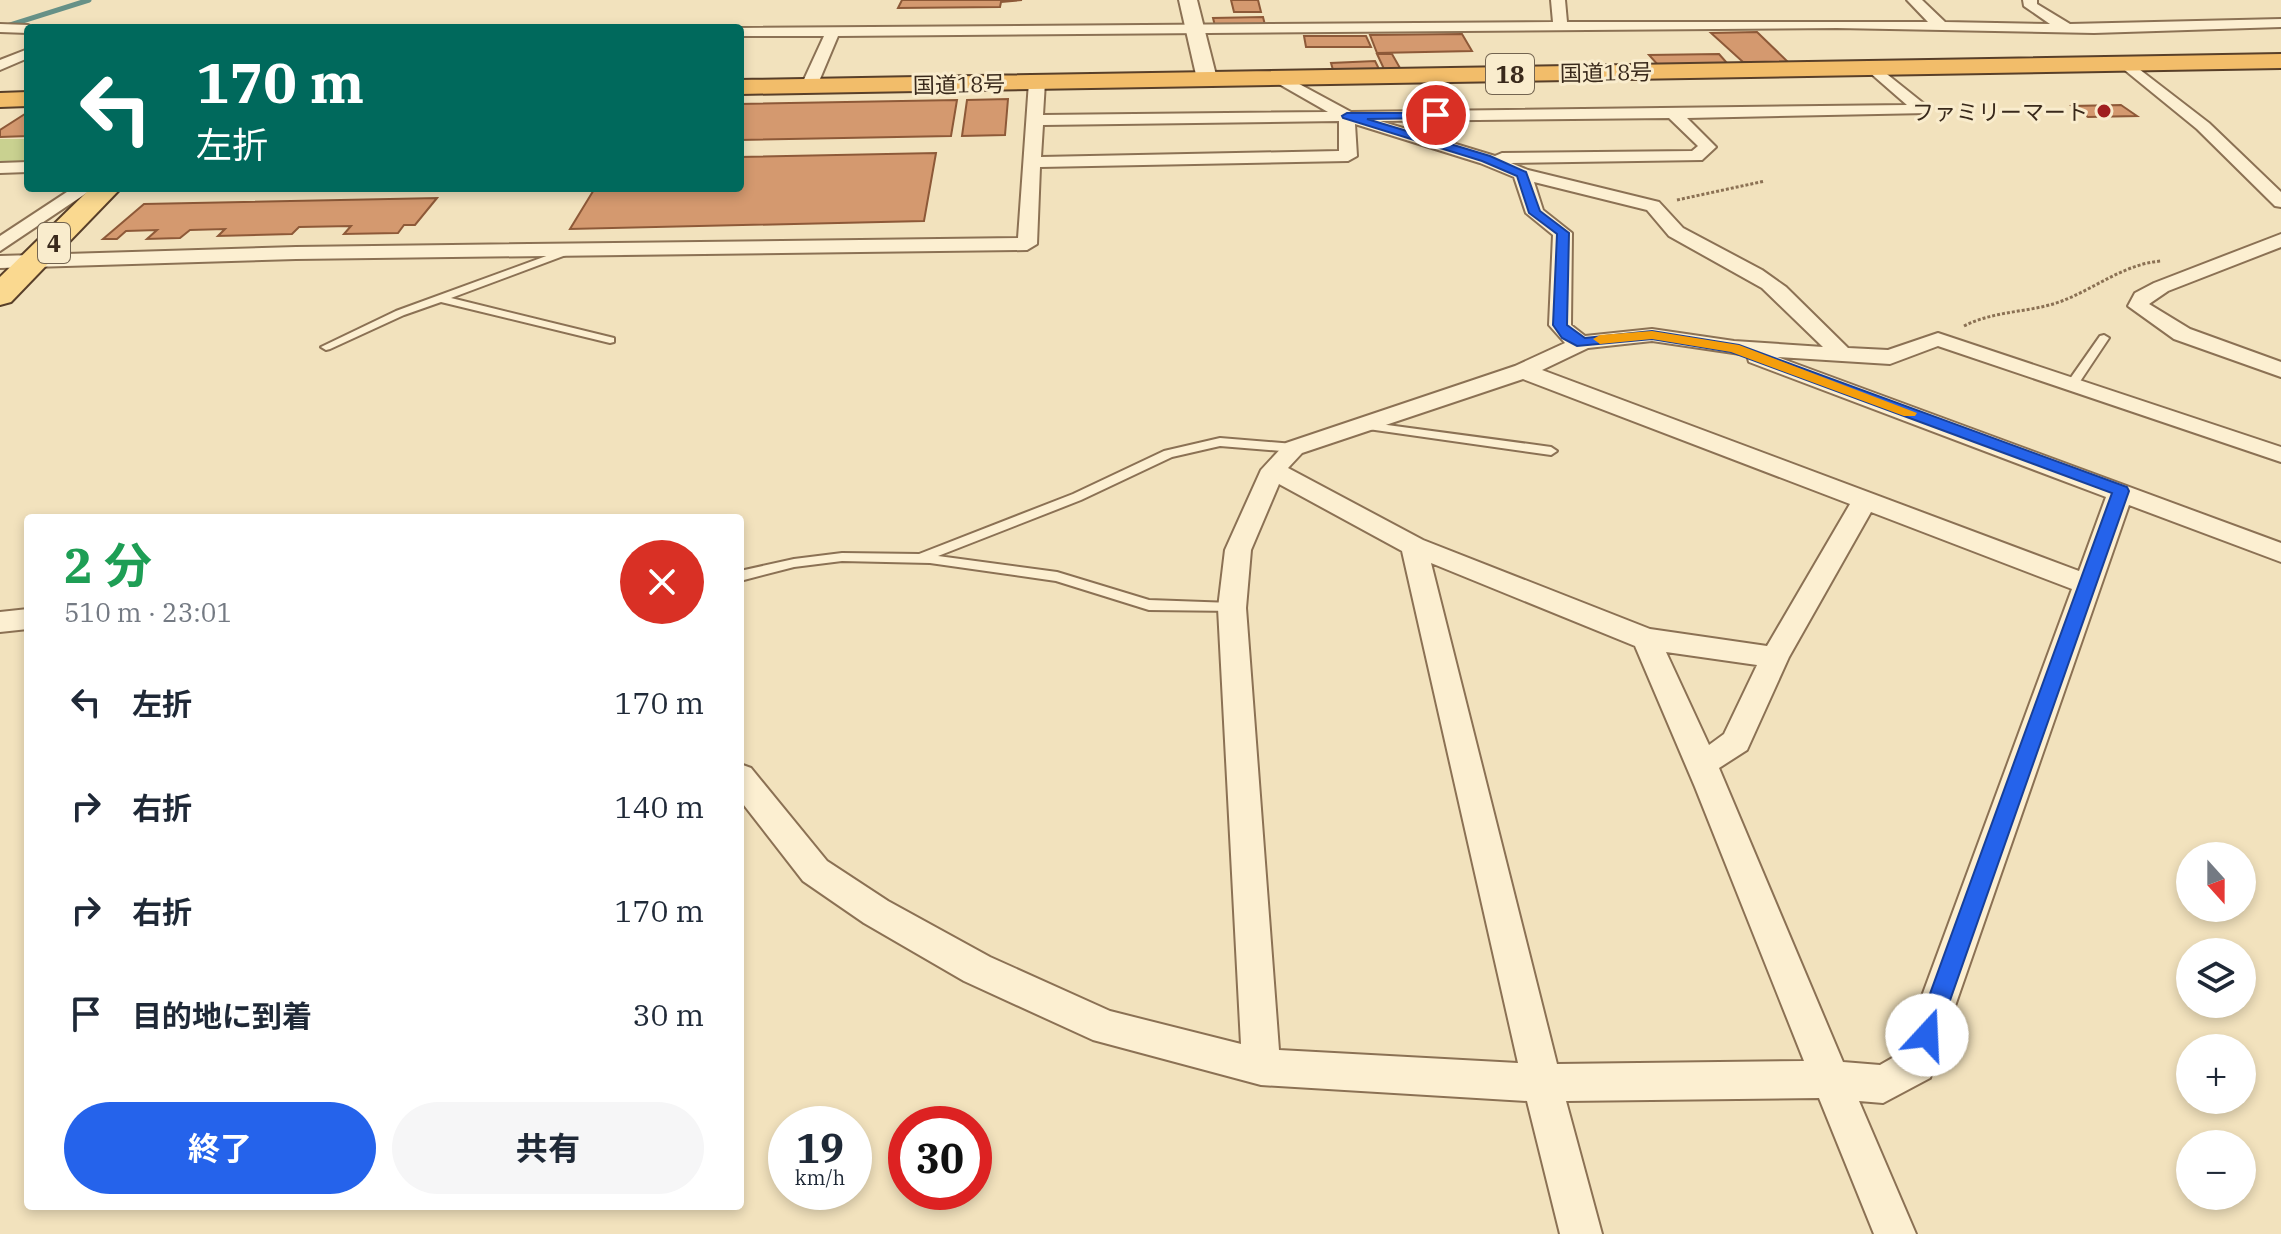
<!DOCTYPE html>
<html lang="ja">
<meta charset="utf-8">
<style>
:root{--surface:#fff;--page:#f6f6f7;--text:#1f2937;--muted:#747a83;--accent:#2563eb}
body{margin:0;font-family:"IBM Plex Serif","Noto Sans JP",serif;background:var(--page);color:var(--text);height:100vh;display:flex;flex-direction:column;font-size:30px;white-space:nowrap}
*{box-sizing:border-box;margin:0}
p{font-size:26px;color:var(--muted)}
.icon{flex:none;width:44px;height:44px;fill:none;stroke:currentColor;stroke-width:2;stroke-linecap:round;stroke-linejoin:round}
.map{position:relative;flex:1;overflow:hidden}
.side{position:absolute;left:24px;top:514px;width:720px;height:696px;display:flex;flex-direction:column;background:var(--surface);border-radius:8px;box-shadow:0 4px 12px #0003}
.side>*{flex:none}
.top-card{position:absolute;left:24px;top:24px;width:720px;height:168px;border-radius:8px;box-shadow:0 4px 12px #0003;background:#00695c;color:#fff;overflow:hidden}
.needle{width:52px;rotate:159deg}
.buttons{position:absolute;left:2176px;top:842px;display:grid;gap:16px}
.buttons a{display:grid;place-items:center;width:80px;height:80px;border-radius:50%;background:var(--surface);box-shadow:0 4px 12px #0003;font-size:40px}
.speed{position:absolute;left:768px;top:1106px;display:flex;gap:16px;font-size:40px;font-weight:700;text-align:center}
.speed>*{display:grid;place-content:center;width:104px;height:104px;border-radius:50%;background:var(--surface);box-shadow:0 4px 12px #0003;line-height:1}
.speed small{font-size:20px;font-weight:400}
.speed .limit{border:12px solid #d22;background:#fff;color:#111}
.pin{position:absolute;display:grid;place-items:center;width:68px;height:68px;color:#fff;margin:-34px;border:4px solid #fff;border-radius:50%;box-shadow:0 2px 8px #0007}
.me{position:absolute;width:88px;margin:-44px;rotate:20deg;stroke-linejoin:round;filter:drop-shadow(0 0 6px #0008)}
.turn{display:flex;align-items:center;gap:28px;height:168px;padding:0 40px;font-size:36px}
.turn .icon{width:104px;height:104px;stroke-width:2.5}
.turn b{display:block;font-size:56px;line-height:68px}
.round{display:grid;place-items:center;flex:none;width:84px;height:84px;border-radius:42px;background:var(--page)}
.headline{display:flex;align-items:center;justify-content:space-between;height:136px;padding:0 40px}
h1{font-size:48px;font-weight:700;line-height:60px;color:#1e9e55}
.primary-button{display:flex;gap:16px;margin-top:auto;padding:16px 40px}
.primary-button a{flex:1;height:92px;border-radius:48px;background:var(--accent);color:#fff;font-size:32px;font-weight:700;line-height:92px;text-align:center}
.primary-button a+a{background:var(--page);color:var(--text)}
ul{padding:0;list-style:none}
li{display:flex;align-items:center;gap:24px;height:104px;padding:0 40px}
li div{flex:1}
li b{display:block;font-size:30px}
li em{font-style:normal}
.map>svg:first-child{display:block}
</style>
<div class="map">
<svg width="2281" height="1234" viewBox="0 0 2281 1234">
<rect width="100%" height="100%" fill="#f2e2bd"/>
<path fill="#c9d190" d="M0 139H28V163H0Z"/>
<g fill="none" stroke-linecap="round" stroke-linejoin="round">
<path stroke="#679187" stroke-width="5" d="M0 28 89 0"/>
</g>
<path fill="#d4996f" stroke="#8d5938" stroke-width="2" d="M902 0H1022L1001 2 1000 7 898 8Z
M1231 0H1258L1261 12H1234Z
M1263 17 1265 25 1215 26 1213 18Z
M1757 32 1788 62H1743L1711 33Z
M1462 34 1472 51 1377 53 1370 35Z
M1304 36H1366L1371 47H1306Z
M1377 54H1392L1400 68 1384 69Z
M1719 54 1727 63 1658 65 1649 55Z
M1375 61 1379 69 1333 70 1331 63Z
M1008 99 1005 135 962 136 967 100Z
M957 100 951 136 740 140V104Z
M2121 105 2137 116 2088 117 2072 106Z
M28 112V136L0 137V130Z
M936 153 924 221 570 229 595 188H740V157Z
M437 198 415 225H404L398 233 344 234 351 226 299 227 292 234 218 236 225 229 190 230 180 238 147 239 157 230 126 231 117 239H103L144 204Z"/>
<g fill="none" stroke-linecap="round" stroke-linejoin="round">
<defs>
<path id="service" d="M571 247 576 250 574 252 451 298 614 338V342L610 343 441 302 404 315 330 349 326 350 321 347 396 311Z
M2104 335 2109 338 2077 386 2075 388H2067L2065 386 2100 336Z
M1365 422 1551 447 1557 451 1551 455 1361 428V424Z
M1220 438 1294 444 1300 448 1294 452 1220 446 1172 457 1081 500 938 556 1057 572 1149 600 1232 603 1239 608 1237 611 1149 610 1056 581 930 563 842 561 794 567 740 581V571L794 559 842 553 919 554 1073 494 1164 451Z"/>
<path id="minor" d="M1551 0H1565L1567 22H1928L1907 0H1922L1945 22 2050 24 2024 6 2023 0H2037V4L2070 24 2281 19V27L2094 33 1837 28 838 36 817 86 809 91 801 86 824 36H740L739 28 1553 22Z
M0 24 28 25 34 28H28V33L0 32Z
M28 49V58L0 70V60Z
M2126 59 2209 123 2281 192V207L2275 206 2197 129 2121 67V61Z
M1873 63 1928 107V113L1687 118 1716 147 1702 160 1511 163 1528 170 1659 202 1683 228 1762 270 1786 287 1848 348 1888 350 1938 333 2281 447V462L1938 346 1890 364 1777 357 2281 543V562L2129 505 1930 1078 1883 1103 1859 1101 1916 1234H1874L1819 1098 1566 1101 1602 1234H1560L1527 1101 1261 1085 1093 1040 964 981 864 923 803 881 740 800V764L751 768 827 861 888 901 990 957 1110 1011 1241 1044 1218 608 1225 550 1261 470 1286 443 1515 366 1565 343 1549 325 1553 235 1526 213 1514 177 1480 163 1355 124 1357 156 1348 161 1040 167 1037 244 1027 250 296 259 0 268V256L296 247 1018 238 1029 82 1037 77 1045 82 1043 115 1328 112 1272 80V74L1277 72 1351 112 1907 105 1868 71V65ZM1669 118 1698 146 1692 151 1502 153 1495 156 1380 121ZM1339 121V151L1041 157 1043 125ZM1534 182 1647 210 1669 236 1762 288 1823 347 1734 341 1652 329 1585 336 1571 325 1572 233 1543 210ZM1652 341 1747 355 1749 362 2106 497 2079 571 1542 370 1588 348ZM1523 379 1850 504 1767 646 1650 629 1423 540 1288 468 1302 453ZM1279 484 1402 551 1518 1063 1279 1050 1246 608 1251 550ZM1871 512 2072 589 1901 1053 1880 1065 1843 1062 1719 768 1747 750 1789 657ZM1431 563 1635 646 1695 787 1804 1061 1557 1064ZM1666 652 1757 665 1724 734 1709 745Z
M28 162V172L0 173V163Z
M73 188H94L0 251V236Z
M2281 234V247L2168 291 2149 304 2190 329 2281 362V377L2174 339 2128 306 2135 293 2154 283Z
M28 609V629L0 632V612Z"/>
<path id="tertiary" d="M1179 0H1197L1217 79 1214 83 1207 85 1197 79Z"/>
<path id="primary" d="M91 188H121L11 302 0 305V277Z"/>
<path id="trunk" d="M2281 54V68L740 94V80Z
M28 92V106L0 107V93Z"/>
</defs>
<use href="#service" stroke="#8b7154" stroke-width="4"/>
<use href="#minor" stroke="#8b7154" stroke-width="4"/>
<use href="#tertiary" stroke="#8b7154" stroke-width="4"/>
<use href="#primary" stroke="#583f29" stroke-width="4"/>
<use href="#trunk" stroke="#583f29" stroke-width="4"/>
<path stroke="#8b7154" stroke-width="3" stroke-dasharray="3 2" stroke-linecap="butt" d="M1677 200 1765 181
M1964 326C1995 310 2030 313 2062 301 2096 288 2124 264 2161 261"/>
<use href="#service" fill="#fcefd1" fill-rule="evenodd"/>
<use href="#minor" fill="#fcefd1" fill-rule="evenodd"/>
<use href="#tertiary" fill="#fcefd1" fill-rule="evenodd"/>
<use href="#primary" fill="#fad990" fill-rule="evenodd"/>
<use href="#trunk" fill="#f2bd6a" fill-rule="evenodd"/>
</g>
<path fill="#2563eb" stroke="#184099" stroke-width="2" d="M1347 113H1439L1441 115 1436 118 1367 119 1490 156 1526 172 1540 211 1569 233 1567 325 1585 338 1652 331 1739 345 2127 487 2129 491 1935 1043 1927 1047 1918 1043 1915 1035 2112 493 1731 352 1652 339 1577 346 1562 338 1553 325 1557 234 1529 213 1517 176 1482 161 1343 118 1342 116Z"/>
<path fill="#f59e0b" d="M1652 331 1739 345 1917 413 1915 416H1904L1731 352 1652 339 1600 344 1593 339 1600 335Z"/>
<circle fill="#a01f20" stroke="#f9eccd" stroke-width="3" cx="2104" cy="111" r="8"/>
<g text-anchor="middle" dominant-baseline="central" stroke-width="6" stroke-linejoin="round" paint-order="stroke">
<g font-size="22" fill="#39291b" stroke="#f9eccd">
<text transform="translate(1606 72) rotate(-1)">国道18号</text>
<text transform="translate(959 84) rotate(-1)">国道18号</text>
</g>
<g font-size="22" fill="#39291b" stroke="#f9eccd" text-anchor="end">
<text x="2088" y="111">ファミリーマート</text>
</g>
<g fill="#f9eccd" stroke="#736450" stroke-width="2">
<rect x="1486" y="54" width="48" height="40" rx="6"/>
<rect x="38" y="223" width="32" height="40" rx="6"/>
</g>
<g font-size="24" font-weight="bold" fill="#39291b">
<text x="1510" y="74">18</text>
<text x="54" y="243">4</text>
</g>
</g>
</svg>
<div class="buttons">
<a><svg class="needle" viewBox="-14 -14 28 28"><path d="M0-13l5 13h-10z" fill="#e53935"/><path d="M0 13l5-13h-10z" fill="#747a83"/></svg></a>
<a><svg class="icon" aria-label="layers" viewBox="0 0 24 24"><path d="M12 4l9 5-9 5-9-5zM3 14l9 5 9-5"/></svg></a>
<a>+</a>
<a>−</a>
</div>
<div class="speed"><div>19<small>km/h</small></div><div class="limit">30</div></div>
<div class="pin" style="left:1436px;top:115px;background:#d93025"><svg class="icon" aria-label="arrive" viewBox="0 0 24 24"><path d="M6 21V4h12l-3 4 3 4H6"/></svg></div>
<svg class="me" style="left:1927px;top:1035px" viewBox="-20 -20 40 40"><circle r="19" fill="#fff"/><path d="M0-13L10 11 0 6-10 11z" fill="#2563eb"/></svg>
<div class="top-card">
<div class="turn"><svg class="icon" aria-label="left" viewBox="0 0 24 24"><path d="M17 20v-9H6M10 6l-5 5 5 5"/></svg><div><b>170 m</b>左折</div></div>
</div>
<section class="side">
<div class="headline"><div><h1>2 分</h1><p>510 m · 23:01</p></div><a class="round" style="background:#d93025;color:#fff"><svg class="icon" aria-label="close" viewBox="0 0 24 24"><path d="M6 6l12 12M18 6L6 18"/></svg></a></div>
<ul>
<li><svg class="icon" aria-label="left" viewBox="0 0 24 24"><path d="M17 20v-9H6M10 6l-5 5 5 5"/></svg><div><b>左折</b></div><em>170 m</em></li>
<li><svg class="icon" aria-label="right" viewBox="0 0 24 24"><path d="M7 20v-9h11M14 6l5 5-5 5"/></svg><div><b>右折</b></div><em>140 m</em></li>
<li><svg class="icon" aria-label="right" viewBox="0 0 24 24"><path d="M7 20v-9h11M14 6l5 5-5 5"/></svg><div><b>右折</b></div><em>170 m</em></li>
<li><svg class="icon" aria-label="arrive" viewBox="0 0 24 24"><path d="M6 21V4h12l-3 4 3 4H6"/></svg><div><b>目的地に到着</b></div><em>30 m</em></li>
</ul>
<div class="primary-button"><a>終了</a><a>共有</a></div>
</section>
</div>
